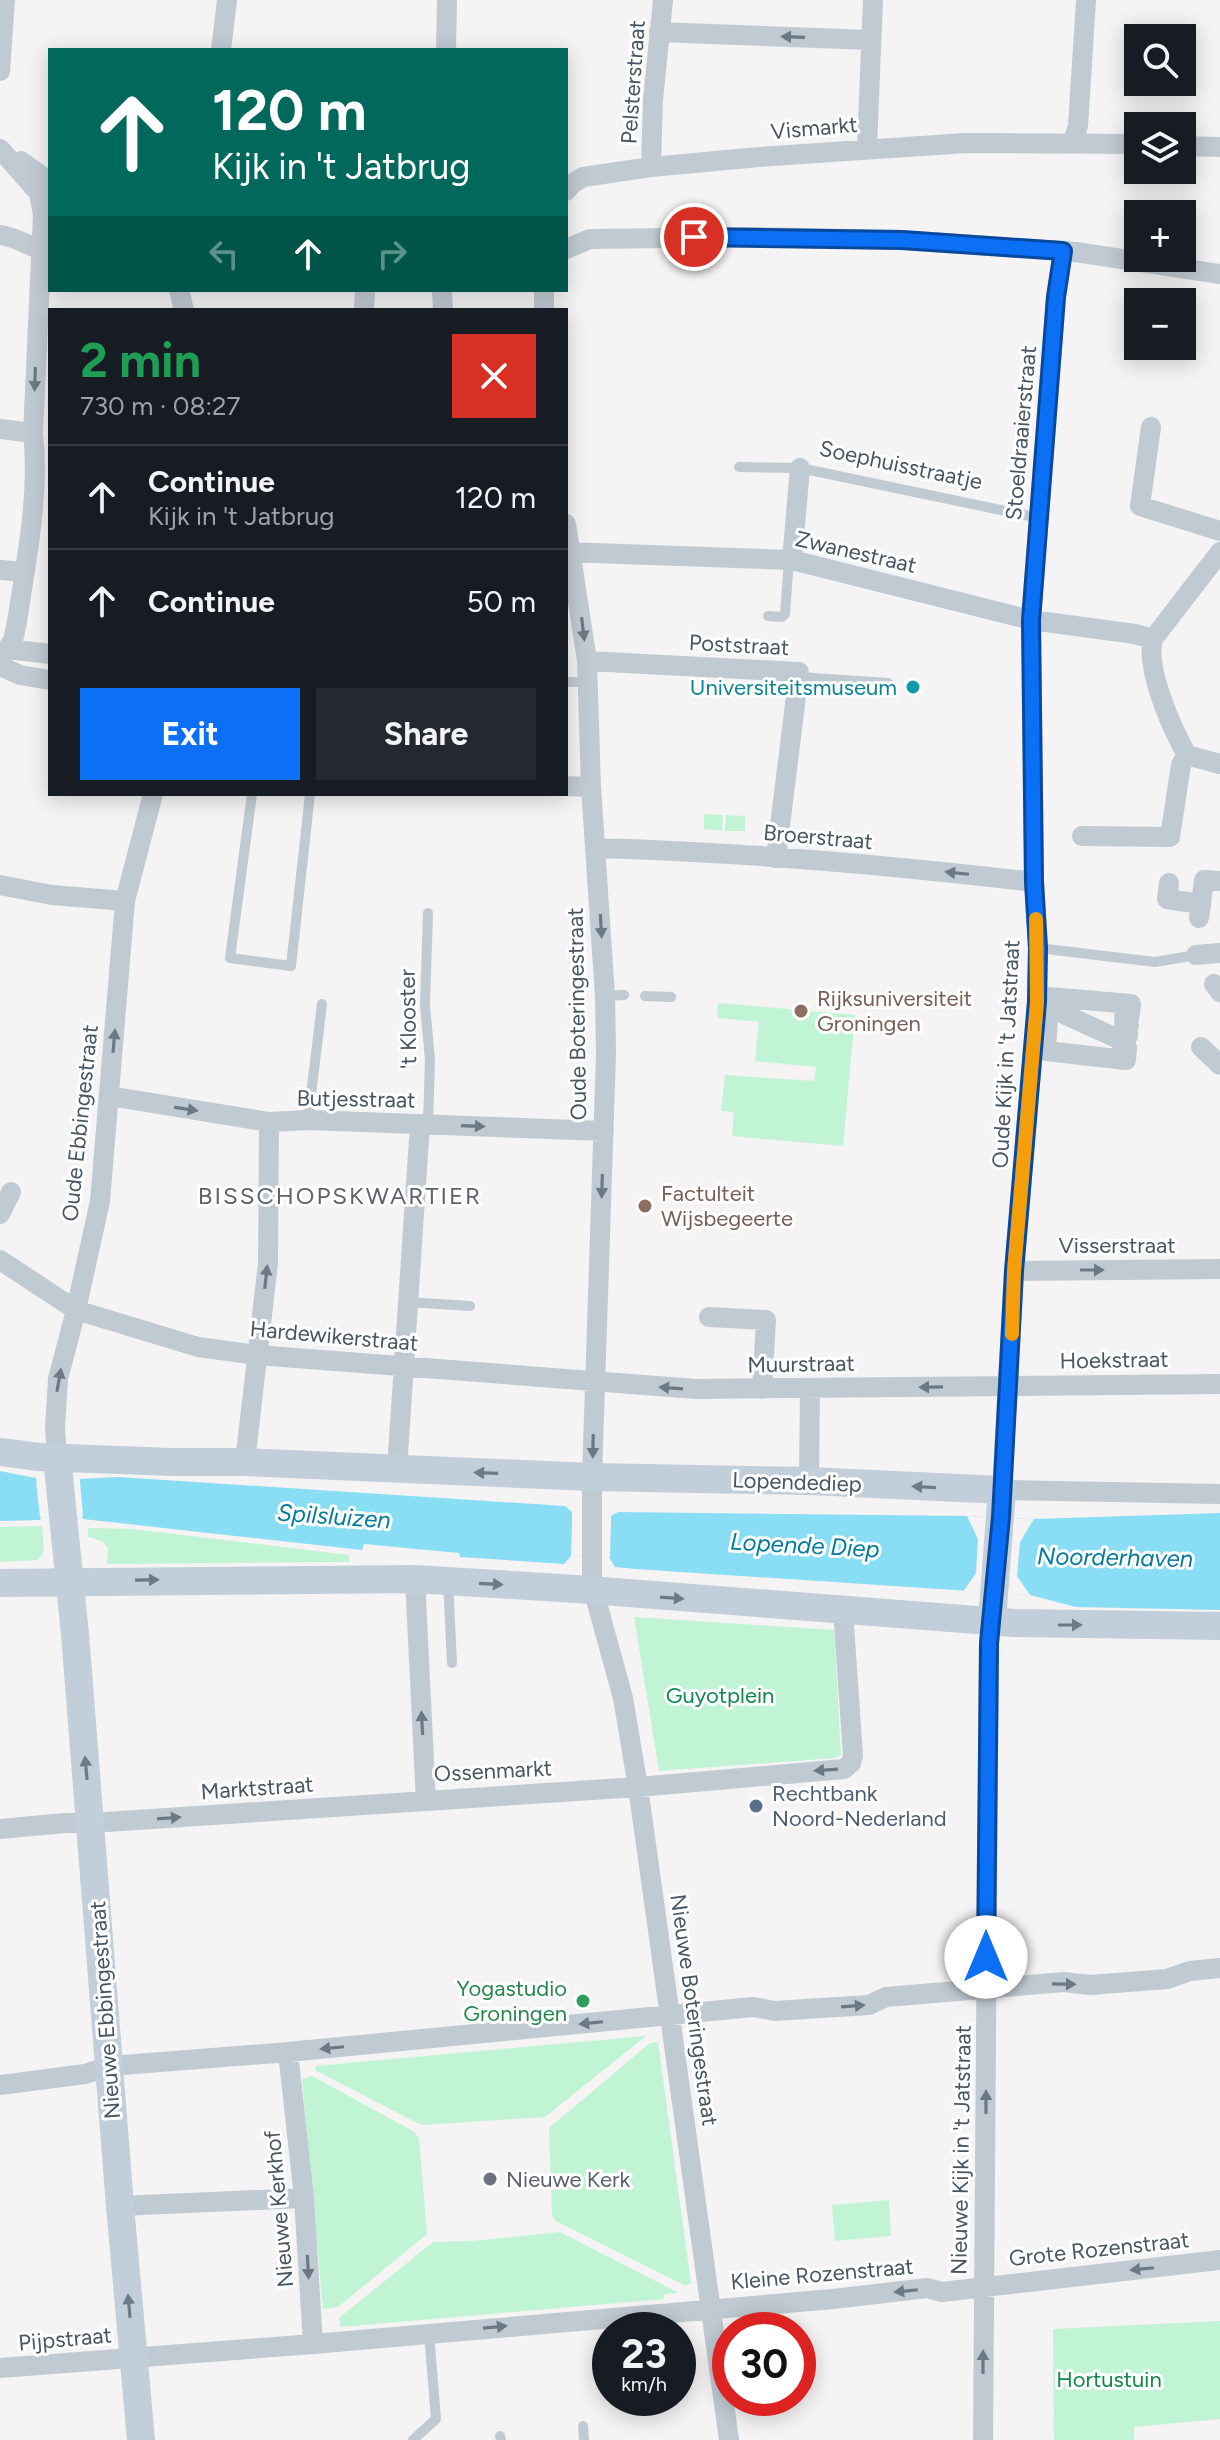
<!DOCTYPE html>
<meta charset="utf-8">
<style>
:root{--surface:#171b24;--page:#242831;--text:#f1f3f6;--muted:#9ea1a6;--line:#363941;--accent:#0c70f6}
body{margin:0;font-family:Figtree,sans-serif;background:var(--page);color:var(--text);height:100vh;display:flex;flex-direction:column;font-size:30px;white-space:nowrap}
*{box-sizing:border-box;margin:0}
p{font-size:26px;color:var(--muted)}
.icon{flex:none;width:44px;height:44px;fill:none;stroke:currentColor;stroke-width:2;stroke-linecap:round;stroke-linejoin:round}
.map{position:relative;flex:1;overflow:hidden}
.panel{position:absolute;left:48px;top:308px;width:520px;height:488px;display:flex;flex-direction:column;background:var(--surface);border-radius:0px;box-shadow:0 4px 20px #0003}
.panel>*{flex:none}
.guide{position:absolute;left:48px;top:48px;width:520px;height:244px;border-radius:0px;box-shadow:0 4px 20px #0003;background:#00695c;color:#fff;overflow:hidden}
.controls{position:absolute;left:1124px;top:24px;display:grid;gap:16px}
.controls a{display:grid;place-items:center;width:72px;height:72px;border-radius:0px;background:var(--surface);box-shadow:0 4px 20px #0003;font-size:40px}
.speed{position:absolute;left:592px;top:2312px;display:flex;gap:16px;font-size:40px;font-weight:700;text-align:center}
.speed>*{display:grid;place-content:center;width:104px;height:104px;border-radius:50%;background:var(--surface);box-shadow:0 4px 20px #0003;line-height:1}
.speed small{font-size:20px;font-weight:400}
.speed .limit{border:12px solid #d22;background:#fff;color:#111}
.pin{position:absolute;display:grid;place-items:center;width:68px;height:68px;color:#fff;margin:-34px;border:4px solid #fff;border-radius:50%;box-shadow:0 2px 8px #0007}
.me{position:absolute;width:88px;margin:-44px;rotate:0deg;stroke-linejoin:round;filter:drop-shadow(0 0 6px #0008)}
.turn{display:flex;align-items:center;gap:28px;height:168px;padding:0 32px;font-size:36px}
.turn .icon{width:104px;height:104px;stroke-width:2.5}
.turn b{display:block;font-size:56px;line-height:68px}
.lanes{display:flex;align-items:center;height:76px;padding:0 32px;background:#0003;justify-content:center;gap:40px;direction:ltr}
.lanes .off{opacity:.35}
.round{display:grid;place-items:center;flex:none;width:84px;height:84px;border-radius:0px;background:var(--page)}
.summary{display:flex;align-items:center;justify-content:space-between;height:136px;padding:0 32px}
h1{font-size:48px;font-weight:700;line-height:60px;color:#1e9e55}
.button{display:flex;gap:16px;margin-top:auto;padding:16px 32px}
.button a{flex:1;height:92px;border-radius:0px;background:var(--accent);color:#fff;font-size:32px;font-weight:700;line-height:92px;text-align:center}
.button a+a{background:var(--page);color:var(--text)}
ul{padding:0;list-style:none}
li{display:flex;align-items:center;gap:24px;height:104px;padding:0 32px;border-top:2px solid var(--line)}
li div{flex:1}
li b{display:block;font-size:30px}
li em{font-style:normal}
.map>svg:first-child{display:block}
</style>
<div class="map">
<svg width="1220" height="2440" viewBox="0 0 1220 2440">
<rect width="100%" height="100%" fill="#f5f3f3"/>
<path fill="#c0f4d4" d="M704 814 723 815 722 831 704 829Z
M726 815 745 816V831H725Z
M718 1003 855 1015 843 1146 732 1136 734 1112 721 1111 725 1075 814 1081 816 1067 755 1061 759 1022 717 1018Z
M42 1526 44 1551 38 1560 0 1562V1527Z
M88 1528 132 1529 349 1555V1562L107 1564 108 1548 102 1541 88 1537Z
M634 1617 834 1630 841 1755 835 1758 659 1771Z
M646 2036 545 2117 421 2125 315 2070 316 2066Z
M658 2042 691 2284 684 2285 556 2221 552 2216 549 2128 650 2043Z
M312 2076 413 2131 419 2138 427 2234 338 2307 323 2309 302 2079Z
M889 2200 891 2236 835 2241 832 2205Z
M560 2232 679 2293 664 2294V2299L341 2327 339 2318 433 2242 473 2241Z
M1220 2321V2419L1134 2427V2440H1054L1053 2329Z"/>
<path fill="#89ddf4" d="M0 1471 36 1478 37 1481H80V1479L118 1477 565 1506 572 1512V1523L611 1524V1516L618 1512 967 1516 1034 1519 1220 1513V1610L1076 1607 1030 1595 635 1569 615 1567 609 1557 571 1556 564 1564 460 1557 459 1553 364 1544 362 1550 83 1519 82 1516 41 1517 40 1520 0 1521Z"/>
<path fill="#f5f3f3" d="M36 1481H80L83 1516 40 1517Z
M967 1516 1034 1519 1020 1542 1017 1576 1030 1595 963 1592 976 1573 978 1539Z
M572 1523 611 1524 610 1557 571 1556Z"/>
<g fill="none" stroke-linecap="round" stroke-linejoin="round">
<path stroke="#c0cad3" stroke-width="10" d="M739 467 800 468 1039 518
M768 616 782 617 785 614 789 560
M798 677 888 683
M566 682H588
M252 794 230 958 291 966 310 794
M1038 948 1155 962 1196 955
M605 996 624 995
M645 996 671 997
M308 1120 322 1004
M428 1124 430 1060 425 1005 428 913
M408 1302 470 1306
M448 1581 452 1663
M583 2426 584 2440
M500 2436 501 2440
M413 2440 436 2419 429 2333"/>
<path stroke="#c0cad3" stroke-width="20" d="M659 32 871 40
M221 50 227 0
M446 50 447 0
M0 71 5 0
M1072 143 1078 126 1086 0
M1182 146 1220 147
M867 148 873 0
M0 149 39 193 43 215 33 433C40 496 26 560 17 622L13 640 0 661
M21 161 50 182
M651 167 653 100 663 0
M566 191 572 184 583 177 651 167 759 157 966 143 1138 144
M0 235C18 237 32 249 50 252
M566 249 590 239 746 237 902 240 1076 252 1220 274
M1063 251 1056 297 1031 620 1034 882 1038 948 1037 1002 1014 1271 1002 1490 1220 1494
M179 290 184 310
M442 290 443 310
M544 290V310
M364 310 365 290
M1151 427 1140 506 1220 531
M0 429 33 433
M566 524 587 661 591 787 605 996 606 1053 592 1477V1585L623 1698 638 1787 729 2440
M566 552 792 560 1031 620 1135 634 1153 639
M792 560 800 468
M0 570 25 572
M8 649 50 654
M587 661 799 672 776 858
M0 666 20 675 50 680
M1187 755C1172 729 1145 668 1153 639L1220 552
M1187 755 1220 764
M566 786 591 787
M1082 836 1170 837 1181 765 1187 755
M596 848C743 852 889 865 1034 882
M1169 883 1167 899 1201 904 1199 918
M0 885 52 895 125 901
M1201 904 1204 880 1220 881
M1196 955 1220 953
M1214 984 1220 992
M1049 997 1131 1004 1130 1013 1125 1014 1124 1017H1129V1019H1125L1124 1024 1129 1025 1128 1027H1124L1123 1033H1128V1036L1123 1035 1122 1046 1127 1048 1126 1060 1046 1051Z
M1037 1002 1123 1041
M1201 1047 1220 1065
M109 1096 269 1122 308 1120 604 1131
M0 1214 11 1192
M0 1260 76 1310 198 1347 257 1355 696 1389 1220 1384
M1014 1271 1220 1269
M709 1317 766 1320 762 1389
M57 1457 55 1428 58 1379 76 1310 100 1201 125 901 153 794
M245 1462 268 1263 269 1122
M397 1469 420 1124
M809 1481 810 1388
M415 1579 426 1801
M0 1829 64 1823H91L638 1787 844 1769 851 1763 853 1756 843 1610
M1220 1968 1190 1971 1167 1979 1090 1985 1064 1982 886 1997 869 2005 775 2011 753 2007 288 2052 304 2198 313 2344 833 2299 927 2288 942 2292 1220 2260
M0 2085 85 2074 110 2066 288 2052
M120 2206 304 2198
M0 2368 313 2344
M983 2440 989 1643 992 1621"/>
<path stroke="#c2ceda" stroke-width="28" d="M0 1452 39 1457 173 1462H245L592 1477 809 1481 1002 1490 992 1621
M57 1457 75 1634 120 2206 141 2440
M0 1583 415 1579 576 1589 1015 1623 1220 1626"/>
</g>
<defs><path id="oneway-solid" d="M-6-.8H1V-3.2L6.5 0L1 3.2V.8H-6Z" transform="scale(2)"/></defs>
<g fill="#6c7985">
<use href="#oneway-solid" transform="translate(793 37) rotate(-178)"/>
<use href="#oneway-solid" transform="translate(35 379) rotate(92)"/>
<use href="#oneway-solid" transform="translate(583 629) rotate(83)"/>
<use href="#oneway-solid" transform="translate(957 873) rotate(-174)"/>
<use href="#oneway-solid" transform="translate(601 926) rotate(87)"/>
<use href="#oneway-solid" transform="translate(114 1041) rotate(-85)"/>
<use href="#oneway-solid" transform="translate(186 1109) rotate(9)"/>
<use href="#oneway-solid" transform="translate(473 1126) rotate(2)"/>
<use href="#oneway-solid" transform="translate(602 1186) rotate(92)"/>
<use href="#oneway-solid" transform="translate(1092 1270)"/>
<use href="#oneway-solid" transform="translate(266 1277) rotate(-84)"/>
<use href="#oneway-solid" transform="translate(59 1380) rotate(-80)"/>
<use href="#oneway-solid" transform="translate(931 1387) rotate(179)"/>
<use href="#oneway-solid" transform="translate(671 1388) rotate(-176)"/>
<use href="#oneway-solid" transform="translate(593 1446) rotate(91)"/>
<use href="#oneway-solid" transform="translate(422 1723) rotate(-93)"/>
<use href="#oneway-solid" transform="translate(826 1770) rotate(176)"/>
<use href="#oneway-solid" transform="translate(169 1818) rotate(-4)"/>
<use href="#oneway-solid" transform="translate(1064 1984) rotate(1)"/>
<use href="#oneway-solid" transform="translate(853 2006) rotate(-4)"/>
<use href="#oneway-solid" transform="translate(591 2023) rotate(174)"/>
<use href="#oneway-solid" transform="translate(332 2048) rotate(174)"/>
<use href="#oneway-solid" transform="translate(986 2102) rotate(-90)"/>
<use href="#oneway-solid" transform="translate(308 2267) rotate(87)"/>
<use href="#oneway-solid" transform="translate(1142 2269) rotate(174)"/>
<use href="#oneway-solid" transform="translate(906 2291) rotate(174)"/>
<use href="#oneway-solid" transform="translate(495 2327) rotate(-5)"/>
<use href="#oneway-solid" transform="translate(983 2362) rotate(-90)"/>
</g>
<g fill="#6d7a87">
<use href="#oneway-solid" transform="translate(486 1473) rotate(-178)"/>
<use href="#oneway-solid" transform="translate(924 1487) rotate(-177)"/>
<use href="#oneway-solid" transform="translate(147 1580) rotate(-1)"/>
<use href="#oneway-solid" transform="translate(491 1584) rotate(3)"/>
<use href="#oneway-solid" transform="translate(672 1598) rotate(4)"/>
<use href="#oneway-solid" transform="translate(1070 1625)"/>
<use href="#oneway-solid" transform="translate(86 1768) rotate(-95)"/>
<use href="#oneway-solid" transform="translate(129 2306) rotate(-95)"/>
</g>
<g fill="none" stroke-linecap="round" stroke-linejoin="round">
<defs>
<path id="route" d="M694 237 902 240 1063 251 1056 297 1031 620 1034 882 1038 948 1037 1002 1014 1271 1001 1517 989 1643 986 1957"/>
</defs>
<use href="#route" stroke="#0849a0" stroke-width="20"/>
<use href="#route" stroke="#0c70f6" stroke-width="14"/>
<path stroke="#f59e0b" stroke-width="14" d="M1012 1334 1014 1271 1037 1002 1036 919"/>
</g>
<circle fill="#0f9aa8" stroke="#fff" stroke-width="3" cx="913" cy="687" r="8"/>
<g fill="#8d6e63" stroke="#fff" stroke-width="3">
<circle cx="801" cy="1011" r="8"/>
<circle cx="645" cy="1206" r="8"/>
</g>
<circle fill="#5c6f8a" stroke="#fff" stroke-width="3" cx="756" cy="1806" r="8"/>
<circle fill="#2e9e5b" stroke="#fff" stroke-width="3" cx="583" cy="2001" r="8"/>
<circle fill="#6b7280" stroke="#fff" stroke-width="3" cx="490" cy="2179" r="8"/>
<g text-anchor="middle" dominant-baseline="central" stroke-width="6" stroke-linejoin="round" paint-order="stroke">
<g font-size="22" fill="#485663" stroke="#fff">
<text transform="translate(633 82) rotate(-86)">Pelsterstraat</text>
<text transform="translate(814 128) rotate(-5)">Vismarkt</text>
<text transform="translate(1021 433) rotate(-85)">Stoeldraaierstraat</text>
<text transform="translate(901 465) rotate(12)">Soephuisstraatje</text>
<text transform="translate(856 552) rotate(13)">Zwanestraat</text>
<text transform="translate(739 645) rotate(3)">Poststraat</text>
<text transform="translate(818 837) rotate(5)">Broerstraat</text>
<text transform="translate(577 1014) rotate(-91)">Oude Boteringestraat</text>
<text transform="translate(408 1019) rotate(-91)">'t Klooster</text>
<text transform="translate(1006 1054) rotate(-87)">Oude Kijk in 't Jatstraat</text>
<text transform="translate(356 1099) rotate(1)">Butjesstraat</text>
<text transform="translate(80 1123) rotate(-84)">Oude Ebbingestraat</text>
<text x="1117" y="1245">Visserstraat</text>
<text transform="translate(334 1336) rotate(5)">Hardewikerstraat</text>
<text transform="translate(1114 1360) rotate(-1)">Hoekstraat</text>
<text transform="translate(801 1364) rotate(-1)">Muurstraat</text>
<text transform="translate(797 1482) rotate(2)">Lopendediep</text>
<text transform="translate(493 1771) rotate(-3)">Ossenmarkt</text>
<text transform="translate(257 1788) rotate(-4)">Marktstraat</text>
<text transform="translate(105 2010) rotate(-94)">Nieuwe Ebbingestraat</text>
<text transform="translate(694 2010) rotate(82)">Nieuwe Boteringestraat</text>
<text transform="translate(961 2150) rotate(-89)">Nieuwe Kijk in 't Jatstraat</text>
<text transform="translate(279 2209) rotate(-95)">Nieuwe Kerkhof</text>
<text transform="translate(1099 2249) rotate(-6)">Grote Rozenstraat</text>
<text transform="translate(822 2274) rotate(-5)">Kleine Rozenstraat</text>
<text transform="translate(65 2339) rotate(-5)">Pijpstraat</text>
</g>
<g font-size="22" fill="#0d838f" stroke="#fff" text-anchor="end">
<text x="897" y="687">Universiteitsmuseum</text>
</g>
<g font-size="22" fill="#785e54" stroke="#fff" text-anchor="start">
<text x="817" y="998">Rijksuniversiteit<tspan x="817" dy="25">Groningen</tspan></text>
<text x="661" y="1193">Factulteit<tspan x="661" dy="25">Wijsbegeerte</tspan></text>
</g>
<g font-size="22" fill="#0f884c" stroke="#fff">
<text x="720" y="1695">Guyotplein</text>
<text x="1109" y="2379">Hortustuin</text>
</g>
<g font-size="22" fill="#4e5e75" stroke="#fff" text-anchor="start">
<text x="772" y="1793">Rechtbank<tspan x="772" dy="25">Noord-Nederland</tspan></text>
</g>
<g font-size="22" fill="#27864d" stroke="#fff" text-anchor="end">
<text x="567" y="1988">Yogastudio<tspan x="567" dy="25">Groningen</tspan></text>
</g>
<g font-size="22" fill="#5b616d" stroke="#fff" text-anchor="start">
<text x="506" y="2179">Nieuwe Kerk</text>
</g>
<g font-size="24" letter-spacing="2" fill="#5e6369" stroke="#fff">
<text x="340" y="1195">BISSCHOPSKWARTIER</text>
</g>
<g font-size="24" font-style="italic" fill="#037b9b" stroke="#fff">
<text transform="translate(334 1516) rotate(4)">Spilsluizen</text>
<text transform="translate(805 1545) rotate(3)">Lopende Diep</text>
<text transform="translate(1115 1557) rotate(1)">Noorderhaven</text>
</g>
</g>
</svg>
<div class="controls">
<a><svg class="icon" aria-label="search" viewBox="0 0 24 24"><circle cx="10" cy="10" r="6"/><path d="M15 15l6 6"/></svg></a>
<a><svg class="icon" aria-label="layers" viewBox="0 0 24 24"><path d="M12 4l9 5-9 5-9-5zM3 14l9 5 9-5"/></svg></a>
<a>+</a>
<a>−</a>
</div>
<div class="speed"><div>23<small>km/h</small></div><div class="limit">30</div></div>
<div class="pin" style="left:694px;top:237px;background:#d93025"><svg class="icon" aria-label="arrive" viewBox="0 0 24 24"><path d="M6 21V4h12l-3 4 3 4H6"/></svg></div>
<svg class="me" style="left:986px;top:1957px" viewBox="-20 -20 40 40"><circle r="19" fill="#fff"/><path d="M0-13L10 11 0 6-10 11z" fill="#0c70f6"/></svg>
<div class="guide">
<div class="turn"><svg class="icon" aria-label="ahead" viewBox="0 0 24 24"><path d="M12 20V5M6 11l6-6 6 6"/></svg><div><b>120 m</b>Kijk in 't Jatbrug</div></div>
<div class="lanes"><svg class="icon off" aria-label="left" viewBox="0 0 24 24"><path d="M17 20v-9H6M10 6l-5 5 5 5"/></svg><svg class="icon" aria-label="ahead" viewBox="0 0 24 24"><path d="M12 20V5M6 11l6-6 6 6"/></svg><svg class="icon off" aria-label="right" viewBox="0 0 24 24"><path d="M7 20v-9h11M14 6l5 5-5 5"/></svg></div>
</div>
<section class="panel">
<div class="summary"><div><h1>2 min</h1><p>730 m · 08:27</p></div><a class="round" style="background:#d93025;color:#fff"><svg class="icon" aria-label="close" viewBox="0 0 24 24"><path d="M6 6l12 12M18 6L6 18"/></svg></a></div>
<ul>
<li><svg class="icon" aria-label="ahead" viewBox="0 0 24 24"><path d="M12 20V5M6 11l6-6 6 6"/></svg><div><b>Continue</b><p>Kijk in 't Jatbrug</p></div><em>120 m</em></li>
<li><svg class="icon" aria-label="ahead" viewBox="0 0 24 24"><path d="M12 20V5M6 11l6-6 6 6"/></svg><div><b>Continue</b></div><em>50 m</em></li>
</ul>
<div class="button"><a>Exit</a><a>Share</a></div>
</section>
</div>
